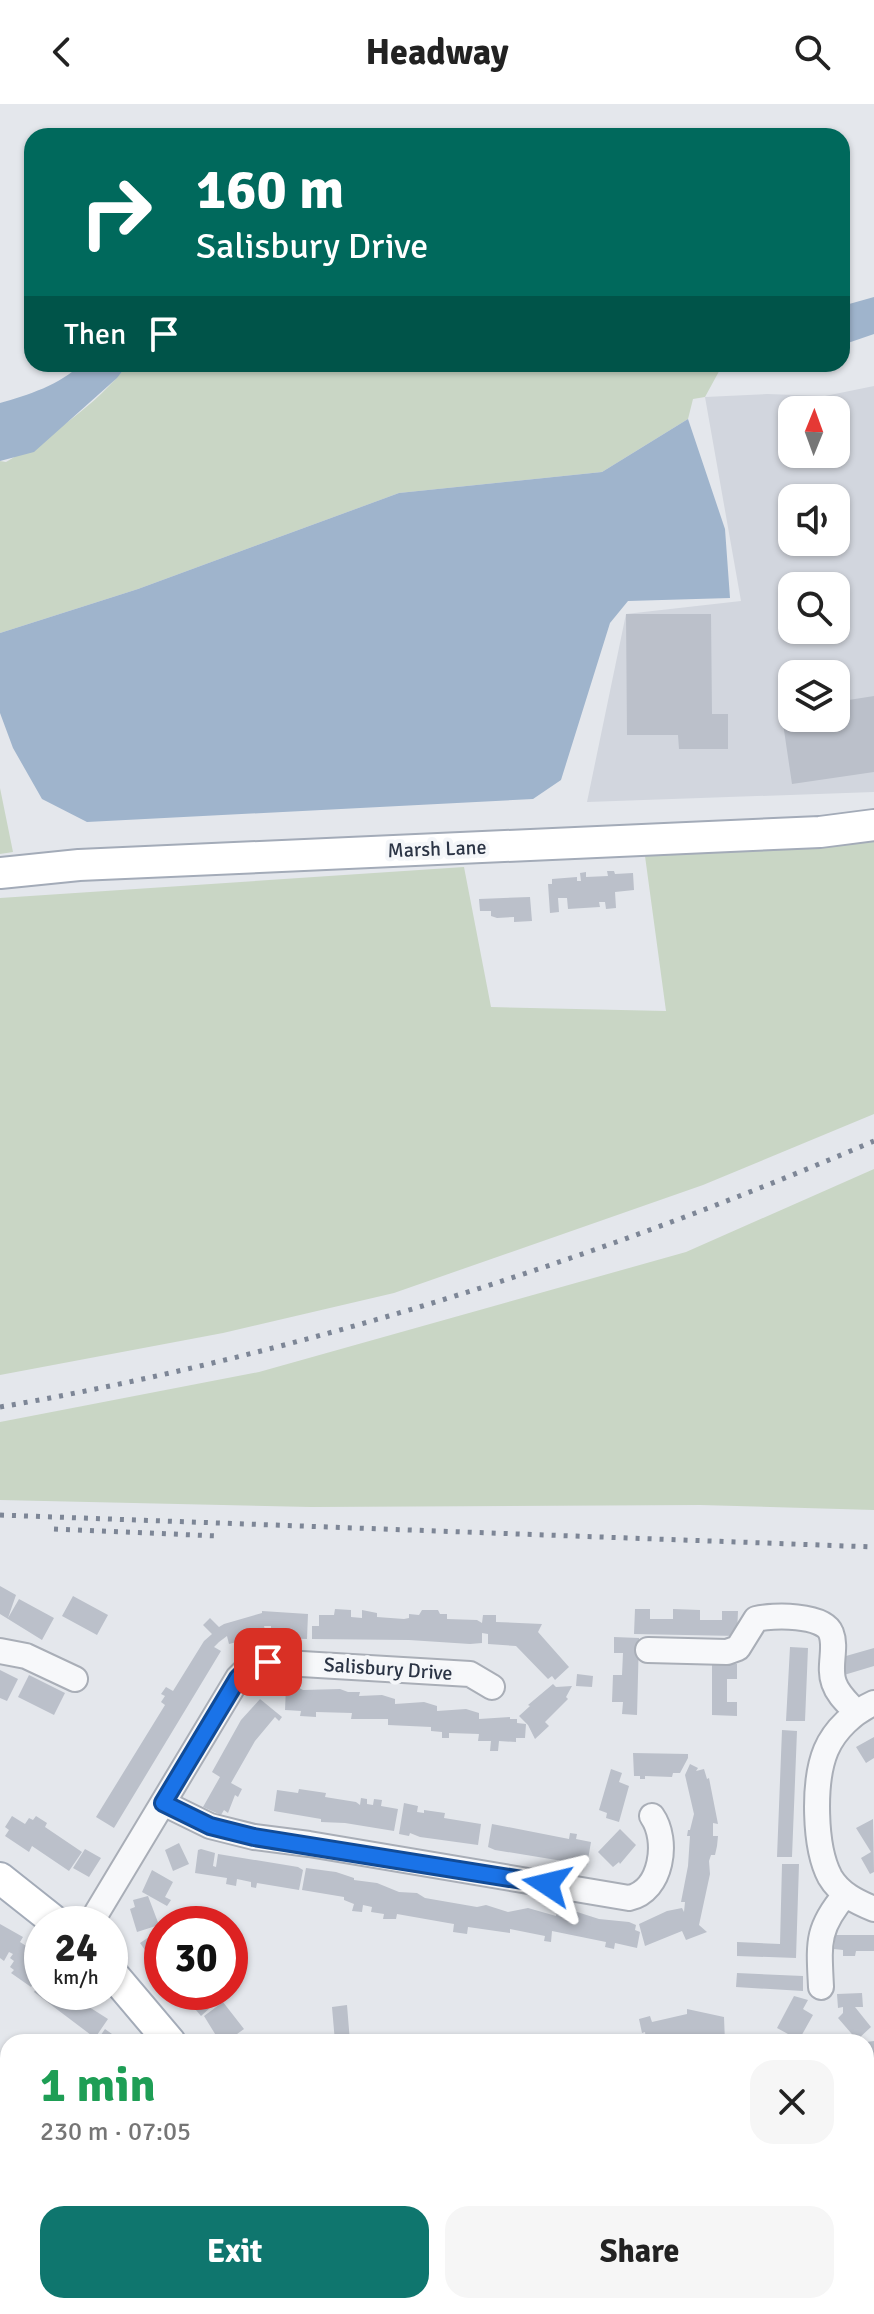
<!DOCTYPE html>
<meta charset="utf-8">
<style>
:root{--surface:#fff;--page:#f6f6f6;--text:#222;--muted:#767676;--accent:#0f766e}
body{margin:0;font-family:Signika,sans-serif;background:var(--page);color:var(--text);height:100vh;display:flex;flex-direction:column;font-size:30px;white-space:nowrap}
*{box-sizing:border-box;margin:0}
p{font-size:26px;color:var(--muted)}
.icon{flex:none;width:44px;height:44px;fill:none;stroke:currentColor;stroke-width:2;stroke-linecap:round;stroke-linejoin:round}
.map{position:relative;flex:1;overflow:hidden}
.sheet{position:absolute;left:0px;top:1930px;width:874px;height:280px;display:flex;flex-direction:column;background:var(--surface);border-radius:24px 24px 0 0;box-shadow:0 2px 6px #0004}
.sheet>*{flex:none}
.guide{position:absolute;left:24px;top:24px;width:826px;height:244px;border-radius:24px;box-shadow:0 2px 6px #0004;background:#00695c;color:#fff;overflow:hidden}
.needle{width:52px;rotate:1deg}
.buttons{position:absolute;left:778px;top:292px;display:grid;gap:16px}
.buttons a{display:grid;place-items:center;width:72px;height:72px;border-radius:16px;background:var(--surface);box-shadow:0 2px 6px #0004;font-size:40px}
.speed{position:absolute;left:24px;top:1802px;display:flex;gap:16px;font-size:40px;font-weight:700;text-align:center}
.speed>*{display:grid;place-content:center;width:104px;height:104px;border-radius:50%;background:var(--surface);box-shadow:0 2px 6px #0004;line-height:1}
.speed small{font-size:20px;font-weight:400}
.speed .limit{border:12px solid #d22;background:#fff;color:#111}
.pin{position:absolute;display:grid;place-items:center;width:68px;height:68px;color:#fff;margin:-34px;border-radius:16px;box-shadow:0 4px 12px #0006}
.me{position:absolute;width:88px;margin:-44px;rotate:280deg;stroke-linejoin:round;filter:drop-shadow(0 0 6px #0008)}
.turn{display:flex;align-items:center;gap:28px;height:168px;padding:0 40px;font-size:36px}
.turn .icon{width:104px;height:104px;stroke-width:2.5}
.turn b{display:block;font-size:56px;line-height:68px}
.then{display:flex;align-items:center;height:76px;padding:0 40px;background:#0003;gap:16px;font-size:30px}
.round{display:grid;place-items:center;flex:none;width:84px;height:84px;border-radius:24px;background:var(--page)}
.overview{display:flex;align-items:center;justify-content:space-between;height:136px;padding:0 40px}
h1{font-size:48px;font-weight:700;line-height:60px;color:#1e9e55}
.primary-button{display:flex;gap:16px;margin-top:auto;padding:16px 40px}
.primary-button a{flex:1;height:92px;border-radius:24px;background:var(--accent);color:#fff;font-size:32px;font-weight:700;line-height:92px;text-align:center}
.primary-button a+a{background:var(--page);color:var(--text)}
header{display:flex;justify-content:space-between;align-items:center;height:104px;padding:0 40px;background:var(--surface);font-size:36px;font-weight:700}
.map>svg:first-child{display:block}
</style>
<header><svg class="icon" aria-label="back" viewBox="0 0 24 24"><path d="M15 5l-7 7 7 7"/></svg>Headway<svg class="icon" aria-label="search" viewBox="0 0 24 24"><circle cx="10" cy="10" r="6"/><path d="M15 15l6 6"/></svg></header>
<div class="map">
<svg width="874" height="2210" viewBox="0 0 874 2210">
<rect width="100%" height="100%" fill="#e4e7ec"/>
<path fill="#d2d6de" fill-rule="evenodd" d="M874 282V688L587 698 626 510 741 497 705 293 767 290 825 292ZM792 306H836V350H792ZM792 394H836V438H792ZM792 482H836V526H792ZM792 570H836V614H792Z"/>
<path fill="#c9d6c5" d="M128 260H723L705 293 693 295 688 315 602 368 399 389 138 485 0 529V357L6 358C51 331 96 302 128 260Z
M0 684 13 748 0 750Z
M874 738V1010L703 1081 394 1189 223 1229 0 1271V794L464 763 491 903 666 907 645 752Z
M874 1065V1406L700 1401 311 1403 0 1396V1318L259 1268 686 1148Z
M727 2202H794L793 2210H736Z"/>
<path fill="#9fb4cc" d="M874 193V230L842 241V202Z
M81 260H128L117 274 34 348 0 357V299C28 291 60 281 81 260Z
M688 315 725 425 730 494 628 497 610 519 561 676 533 695 87 718 42 695 13 644 0 609V529L138 485 399 389 602 368Z"/>
<path fill="#bbc0ca" d="M626 510H711L712 610H728V645H679L678 631H627Z
M874 592V668L792 680 781 606 792 604V614H836V598Z
M607 767H614L615 770 633 769 634 786 615 788 616 804 606 805 605 798H599L600 803 568 805 567 794H558L559 808 550 809 548 780H552V775L577 773V777H581L580 769 586 768V773L608 772Z
M530 793 532 817 514 818V813L497 814 491 812V807H480L479 795Z
M0 1482 16 1491 8 1514 19 1495 54 1514 42 1536 0 1510Z
M73 1492 108 1511 97 1531 62 1512Z
M335 1505 351 1506V1513L362 1514V1506L377 1509V1513L404 1515 409 1514V1510L419 1511 422 1506H438L440 1510H447V1515L477 1516 482 1519 483 1511H496V1518L542 1520 538 1528 569 1563 555 1576 552 1572 548 1575 516 1542 488 1540V1530L482 1529V1539L470 1540 409 1536 312 1535V1522H319V1511H334Z
M635 1505H650V1515H673V1505L700 1506V1516H722V1507H738L737 1532 634 1530Z
M262 1507 308 1510 307 1535 278 1534V1531H271V1522H264L265 1526 259 1527 260 1532 229 1540 227 1532 219 1538 214 1543 221 1547 114 1724 96 1713 165 1601 161 1598 165 1592 161 1590 166 1583 173 1587 204 1537 212 1530 203 1521 210 1514 219 1523 224 1520 262 1509Z
M614 1533 639 1534 637 1611 622 1610 623 1598H612L613 1571H622L623 1549H614Z
M790 1543 808 1544 805 1617H786Z
M874 1544V1562L844 1571 839 1554Z
M712 1560H737V1575H727V1598H737V1612L712 1611Z
M0 1566 18 1575 7 1597 0 1594Z
M577 1570 593 1572 592 1583 576 1582Z
M29 1571 65 1589 54 1611 18 1593Z
M553 1580 556 1583 572 1582 566 1593 568 1595 545 1618 549 1622 535 1635 528 1621 519 1612 530 1602 528 1601Z
M286 1582 297 1583 303 1586 340 1585 348 1588H360L359 1592 382 1591 395 1595V1600L424 1598 437 1602V1607L466 1605 479 1609V1615L510 1613V1615H517V1619L526 1620 525 1634H516V1638L499 1637 498 1647H490L491 1637H478L479 1630 449 1629V1634H442V1628L431 1627V1623L388 1621V1615H351L352 1609 316 1608V1613L300 1612 301 1607 285 1606Z
M260 1595 282 1613 279 1617 275 1613 255 1637 231 1679 242 1685 238 1693 235 1691 228 1709 224 1706 221 1711 203 1703 220 1673 212 1668 241 1616Z
M782 1626 797 1627 792 1753H777Z
M874 1633V1654L866 1659 856 1643Z
M633 1649 688 1650V1654L680 1669H673L672 1673 645 1672V1675H640V1672H634Z
M690 1660 698 1664 696 1667 704 1665 707 1675 709 1674 718 1720 713 1719V1732H718L717 1742 715 1751H711L709 1757 710 1770 699 1821 707 1828 686 1836 682 1827 645 1842 639 1820 667 1807 682 1804 684 1808 685 1798H681L688 1762 690 1732H687L688 1726H690L694 1710 685 1671Z
M611 1665 622 1669 619 1678 629 1682 619 1718 606 1714 607 1709 599 1706Z
M299 1685 326 1689 325 1693 356 1698 360 1701 361 1694 367 1695V1700L373 1701 374 1695 382 1696 381 1702 398 1705 394 1727 345 1719 321 1718V1715L274 1707 277 1686 298 1689Z
M404 1699 418 1702 417 1708 424 1709V1706L445 1709 444 1714 481 1720 478 1741 420 1733 410 1729 409 1732 399 1730Z
M12 1712 25 1720 29 1714 33 1716 36 1712 47 1719 45 1723 82 1748 69 1767 32 1742 29 1748 5 1732 9 1726 5 1723Z
M873 1715 874 1768 870 1770 861 1754 871 1748 856 1724Z
M492 1720 569 1735 570 1729 577 1730 576 1735 591 1738 587 1761 495 1746 488 1743Z
M620 1725 636 1741 620 1760 619 1758 613 1763 598 1748Z
M179 1739 189 1760 173 1767 165 1746Z
M85 1745 101 1754 89 1773 73 1764Z
M201 1745 215 1749 213 1762 216 1763 218 1750 298 1763 303 1766 299 1786 257 1779 256 1784 251 1783V1778L237 1775 236 1782 226 1780 227 1774 195 1769 198 1746Z
M782 1760H799L796 1854 737 1852V1838L780 1840Z
M306 1764 336 1768 354 1774V1776L377 1779 399 1788 417 1789 425 1794 477 1803 486 1801 508 1808 528 1804 556 1812 557 1807 571 1806 599 1815 629 1818 636 1821 635 1826 640 1828 637 1844 615 1839 614 1845 605 1843 606 1838 552 1827 551 1838 544 1837 545 1832 510 1825V1829L468 1823 467 1830 453 1828 454 1820 448 1819 397 1810 396 1815H383L384 1810 371 1808 372 1803 363 1801 362 1808 352 1807 354 1800 344 1796V1793L302 1786Z
M152 1766 173 1778 165 1793 171 1796 167 1802 142 1788Z
M148 1792 159 1821 137 1828 130 1805 135 1803 133 1796Z
M0 1820 23 1833 20 1838 42 1852V1867L31 1883 11 1869 14 1866 10 1863 14 1857 10 1854 13 1850 9 1848 4 1857 0 1854Z
M158 1827 162 1832V1870L140 1839Z
M835 1831H874V1847H856L855 1852H843V1846L834 1845Z
M737 1869 803 1872V1887L736 1883Z
M42 1875V1888H79L75 1894 108 1915 95 1934 34 1888Z
M192 1888H218L222 1893 201 1912 185 1893Z
M862 1889 863 1903H855L871 1923 857 1936 838 1914 843 1909V1903L838 1904 837 1890Z
M794 1892 808 1896 803 1905 813 1911 799 1936 777 1924Z
M223 1898 244 1925 226 1938H220L204 1912Z
M347 1901 350 1938H335L332 1903Z
M687 1905 724 1913 725 1938H702L685 1935 655 1938 654 1932 646 1934 645 1928 642 1929 639 1915 650 1912 652 1918 687 1910Z
M105 1925 119 1935 124 1938H96Z
M874 1937V1967L866 1968V1938Z
M874 1970V1999L868 2000 866 1971Z
M0 2000 8 2003V2040L0 2041Z
M874 2052V2070H866V2053Z
M8 2125V2154H5L2 2126Z
M866 2155 874 2156 873 2187H866Z
M353 2202H383L382 2210H352Z
M386 2202H432L431 2206 435 2207V2202H479L478 2210H397L385 2208Z
M483 2202H563L610 2207 609 2210H482Z
M207 2204H228V2210H207Z"/>
<g fill="none" stroke-linecap="round" stroke-linejoin="round">
<defs>
<path id="minor" d="M648 1546 727 1548 738 1544 756 1515C772 1511 824 1510 831 1529 837 1544 828 1563 834 1579 838 1591 848 1599 856 1608
M0 1547 26 1552 75 1575
M874 1599C854 1608 835 1625 826 1646 813 1677 814 1743 830 1773 840 1790 857 1798 874 1805
M163 1699 210 1722 254 1733 309 1740 629 1794C662 1787 669 1736 652 1712
M90 1820 238 1574 249 1563 268 1558 470 1570 492 1583
M821 1883C819 1840 816 1825 845 1791
M0 2084 8 2085
M255 2202 256 2210
M705 2202 715 2210"/>
<path id="major" d="M0 769 79 761 820 728 874 721
M0 1774 58 1820
M110 1867 170 1938
M866 2108 874 2107"/>
</defs>
<use href="#minor" stroke="#a9aeb7" stroke-width="28"/>
<use href="#major" stroke="#a3abb8" stroke-width="34"/>
<use href="#minor" stroke="#f7f8fa" stroke-width="24"/>
<use href="#major" stroke="#fff" stroke-width="30"/>
<path stroke="#7d8696" stroke-width="5" stroke-dasharray="4 8" stroke-linecap="butt" d="M0 1303C300 1251 595 1156 874 1037
M0 1411 874 1443
M54 1425 218 1432"/>
</g>
<g fill="none" stroke-linecap="round" stroke-linejoin="round">
<defs>
<path id="route" d="M268 1558 249 1563 238 1574 163 1699 210 1722 254 1733 547 1780"/>
</defs>
<use href="#route" stroke="#114b97" stroke-width="20"/>
<use href="#route" stroke="#1a73e8" stroke-width="14"/>
</g>
<g text-anchor="middle" dominant-baseline="central" stroke-width="8" stroke-linejoin="round" paint-order="stroke">
<g font-size="20" fill="#2b3445" stroke="#f4f6f9">
<text transform="translate(437 745) rotate(-2)">Marsh Lane</text>
<text transform="translate(388 1565) rotate(4)">Salisbury Drive</text>
</g>
</g>
</svg>
<div class="buttons">
<a><svg class="needle" viewBox="-14 -14 28 28"><path d="M0-13l5 13h-10z" fill="#e53935"/><path d="M0 13l5-13h-10z" fill="#767676"/></svg></a>
<a><svg class="icon" aria-label="sound" viewBox="0 0 24 24"><path d="M4 9h4l5-4v14l-5-4H4zM17 9q2 3 0 6"/></svg></a>
<a><svg class="icon" aria-label="search" viewBox="0 0 24 24"><circle cx="10" cy="10" r="6"/><path d="M15 15l6 6"/></svg></a>
<a><svg class="icon" aria-label="layers" viewBox="0 0 24 24"><path d="M12 4l9 5-9 5-9-5zM3 14l9 5 9-5"/></svg></a>
</div>
<div class="speed"><div>24<small>km/h</small></div><div class="limit">30</div></div>
<div class="pin" style="left:268px;top:1558px;background:#d93025"><svg class="icon" aria-label="arrive" viewBox="0 0 24 24"><path d="M6 21V4h12l-3 4 3 4H6"/></svg></div>
<svg class="me" style="left:547px;top:1780px" viewBox="-20 -20 40 40"><path d="M0-17L14 15 0 8-14 15z" fill="#1a73e8" stroke="#fff" stroke-width="4"/></svg>
<div class="guide">
<div class="turn"><svg class="icon" aria-label="right" viewBox="0 0 24 24"><path d="M7 20v-9h11M14 6l5 5-5 5"/></svg><div><b>160 m</b>Salisbury Drive</div></div>
<div class="then">Then<svg class="icon" aria-label="arrive" viewBox="0 0 24 24"><path d="M6 21V4h12l-3 4 3 4H6"/></svg></div>
</div>
<section class="sheet">
<div class="overview"><div><h1>1 min</h1><p>230 m · 07:05</p></div><a class="round"><svg class="icon" aria-label="close" viewBox="0 0 24 24"><path d="M6 6l12 12M18 6L6 18"/></svg></a></div>
<div class="primary-button"><a>Exit</a><a>Share</a></div>
</section>
</div>
